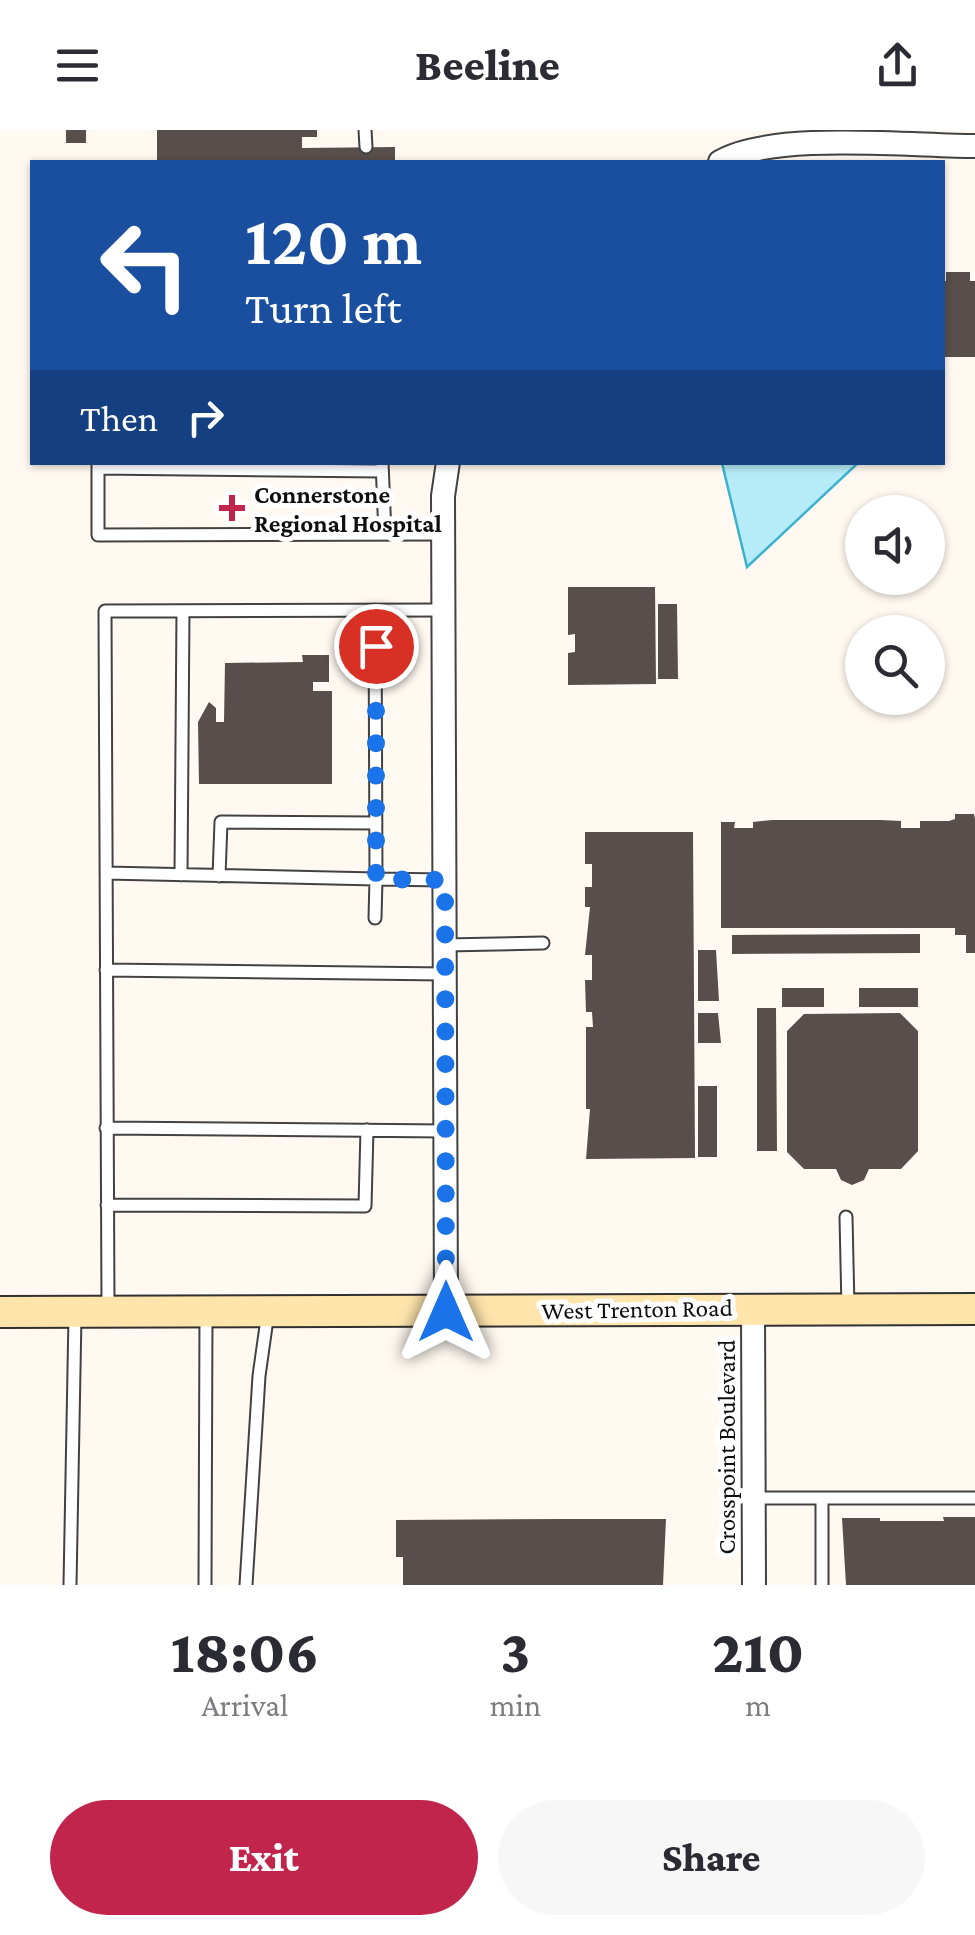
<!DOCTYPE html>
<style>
:root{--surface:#fff;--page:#f7f7f7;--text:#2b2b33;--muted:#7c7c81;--accent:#c1254c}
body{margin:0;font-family:"Crimson Pro",serif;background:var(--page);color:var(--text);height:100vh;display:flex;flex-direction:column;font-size:38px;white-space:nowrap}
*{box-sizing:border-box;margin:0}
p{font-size:32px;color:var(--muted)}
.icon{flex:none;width:55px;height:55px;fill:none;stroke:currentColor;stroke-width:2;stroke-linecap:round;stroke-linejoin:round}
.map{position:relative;height:1455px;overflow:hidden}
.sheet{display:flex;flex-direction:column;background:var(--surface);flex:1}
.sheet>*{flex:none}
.banner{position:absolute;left:30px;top:30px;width:915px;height:305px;border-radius:0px;box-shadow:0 2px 8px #0004;background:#1a4fa0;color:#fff;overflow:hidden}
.fabs{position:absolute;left:845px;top:365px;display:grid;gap:20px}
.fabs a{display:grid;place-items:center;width:100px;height:100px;border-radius:50%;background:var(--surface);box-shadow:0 2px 8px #0004;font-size:50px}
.pin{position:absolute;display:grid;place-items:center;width:85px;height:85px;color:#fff;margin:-42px;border:5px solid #fff;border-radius:50%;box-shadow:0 2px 10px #0007}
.me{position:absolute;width:110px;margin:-55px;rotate:0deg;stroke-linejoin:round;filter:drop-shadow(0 0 8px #0008)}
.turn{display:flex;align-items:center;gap:35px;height:210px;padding:0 50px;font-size:45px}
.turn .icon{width:130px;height:130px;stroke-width:2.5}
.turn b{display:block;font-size:70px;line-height:85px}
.then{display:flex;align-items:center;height:95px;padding:0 50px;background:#0003;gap:20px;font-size:38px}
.eta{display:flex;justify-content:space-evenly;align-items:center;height:170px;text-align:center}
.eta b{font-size:60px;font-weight:800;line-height:70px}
.cta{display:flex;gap:20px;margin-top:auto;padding:20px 50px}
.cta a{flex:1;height:115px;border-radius:60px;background:var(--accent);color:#fff;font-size:40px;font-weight:800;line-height:115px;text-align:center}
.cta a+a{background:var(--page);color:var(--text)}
header{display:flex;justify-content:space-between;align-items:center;height:130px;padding:0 50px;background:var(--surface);font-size:45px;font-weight:800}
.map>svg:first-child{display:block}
</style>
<header><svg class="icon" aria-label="menu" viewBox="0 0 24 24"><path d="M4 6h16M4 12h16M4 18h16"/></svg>Beeline<svg class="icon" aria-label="share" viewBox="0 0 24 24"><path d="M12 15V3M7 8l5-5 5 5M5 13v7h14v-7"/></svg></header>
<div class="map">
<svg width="975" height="1455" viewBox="0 0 975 1455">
<rect width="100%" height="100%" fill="#fff9f1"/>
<path fill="#b5ecf7" stroke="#3cb2cf" stroke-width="2.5" d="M722 333V332L858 333 747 437Z"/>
<path fill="#584e4b" d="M66 0H86V13H66Z
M157 0H317V7H302V18L395 17V32H157Z
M946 142H970V151H975V227H942V151H946Z
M568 457H655L656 554 568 555V523L575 522V504L568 505Z
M658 474H677L678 549H658Z
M302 525H329V552H313V561H332V654H199L198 592 209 572 216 578V592H224L225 533 303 532Z
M955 684H974L975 689V823H966V805H955V798H721V692H735L734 698H753V692L772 690H881L901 691V698H920V691H949L955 689Z
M585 702H693L695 1028 586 1029 590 979H586V897H593L592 882H586L585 850H592V825H585L590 777H585V757H592V734H585Z
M920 804V823L732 824V805Z
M698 820H716L719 871H698Z
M782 858H824V877H782Z
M859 858H918V877H859Z
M757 878H776L777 1021H757Z
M698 883H718L721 913H698Z
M900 883 918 901V1021L901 1039H869L864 1050 852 1055 841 1050 836 1039H804L787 1022V901L804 884Z
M698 956H717V1027H698Z
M943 1387H975V1455H846L842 1388H880V1391H944Z
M563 1389H666L663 1455H403V1427H396V1390Z"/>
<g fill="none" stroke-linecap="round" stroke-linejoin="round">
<defs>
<path id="lane" d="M365 0 366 17
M98 332V405L444 404
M382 332 385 404
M98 338 382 341
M106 743 376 749 375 480
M181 745 183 481
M219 746 221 692 376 693
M375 788 376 749 445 750
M445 815 543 813
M106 840 445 844
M106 998 445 1001
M107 1075 365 1076 367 1000
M846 1087 848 1178
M108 1178 105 481 444 480
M754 1368H975
M822 1368V1455
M70 1455 75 1186
M205 1455 206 1184
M246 1455 259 1246 268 1182"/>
<path id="street" d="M720 32C772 1 912 16 975 16
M753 1178 754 1455
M446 1182 443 366 448 332"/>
<path id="secondary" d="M0 1182 975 1179"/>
</defs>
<use href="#lane" stroke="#424242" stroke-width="15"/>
<use href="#street" stroke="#424242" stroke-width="26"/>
<use href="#secondary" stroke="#313131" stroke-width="34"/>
<use href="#lane" stroke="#fff" stroke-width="11"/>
<use href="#street" stroke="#fff" stroke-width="22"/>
<use href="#secondary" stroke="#ffe5ac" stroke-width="30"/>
</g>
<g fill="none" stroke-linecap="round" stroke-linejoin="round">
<path stroke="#1a73e8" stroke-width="18" stroke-dasharray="0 32.4" d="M376 516V749L445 750 446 1182"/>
</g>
<path fill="#c1254c" stroke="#fff" stroke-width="4" d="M227 363h10v10h10v10h-10v10h-10v-10h-10v-10h10z"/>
<g text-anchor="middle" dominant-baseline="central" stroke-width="10" stroke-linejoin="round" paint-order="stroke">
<g font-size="25" font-weight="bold" fill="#0f0f0f" stroke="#fff" text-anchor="start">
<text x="254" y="364">Connerstone<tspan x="254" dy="29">Regional Hospital</tspan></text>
</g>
<g font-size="25" fill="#0f0f0f" stroke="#fff">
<text transform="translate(637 1179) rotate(-1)">West Trenton Road</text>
<text transform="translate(726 1317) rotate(-90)">Crosspoint Boulevard</text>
</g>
</g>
</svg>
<div class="fabs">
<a><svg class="icon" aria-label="sound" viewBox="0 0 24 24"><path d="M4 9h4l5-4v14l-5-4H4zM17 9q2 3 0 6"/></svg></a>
<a><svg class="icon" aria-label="search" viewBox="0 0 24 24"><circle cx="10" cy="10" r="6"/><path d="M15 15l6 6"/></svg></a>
</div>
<div class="pin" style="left:376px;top:516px;background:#d93025"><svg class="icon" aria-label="arrive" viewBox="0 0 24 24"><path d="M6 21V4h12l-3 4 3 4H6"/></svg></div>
<svg class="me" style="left:446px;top:1182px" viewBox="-20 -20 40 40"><path d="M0-17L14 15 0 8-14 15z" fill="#1a73e8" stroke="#fff" stroke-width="4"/></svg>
<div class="banner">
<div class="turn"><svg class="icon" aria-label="left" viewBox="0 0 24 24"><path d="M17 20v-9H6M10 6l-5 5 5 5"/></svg><div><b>120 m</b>Turn left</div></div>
<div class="then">Then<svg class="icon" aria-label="right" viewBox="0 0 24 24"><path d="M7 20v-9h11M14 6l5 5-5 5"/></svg></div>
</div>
</div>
<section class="sheet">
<div class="eta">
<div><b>18:06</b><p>Arrival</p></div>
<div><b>3</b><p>min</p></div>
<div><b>210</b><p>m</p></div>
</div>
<div class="cta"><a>Exit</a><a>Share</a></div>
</section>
